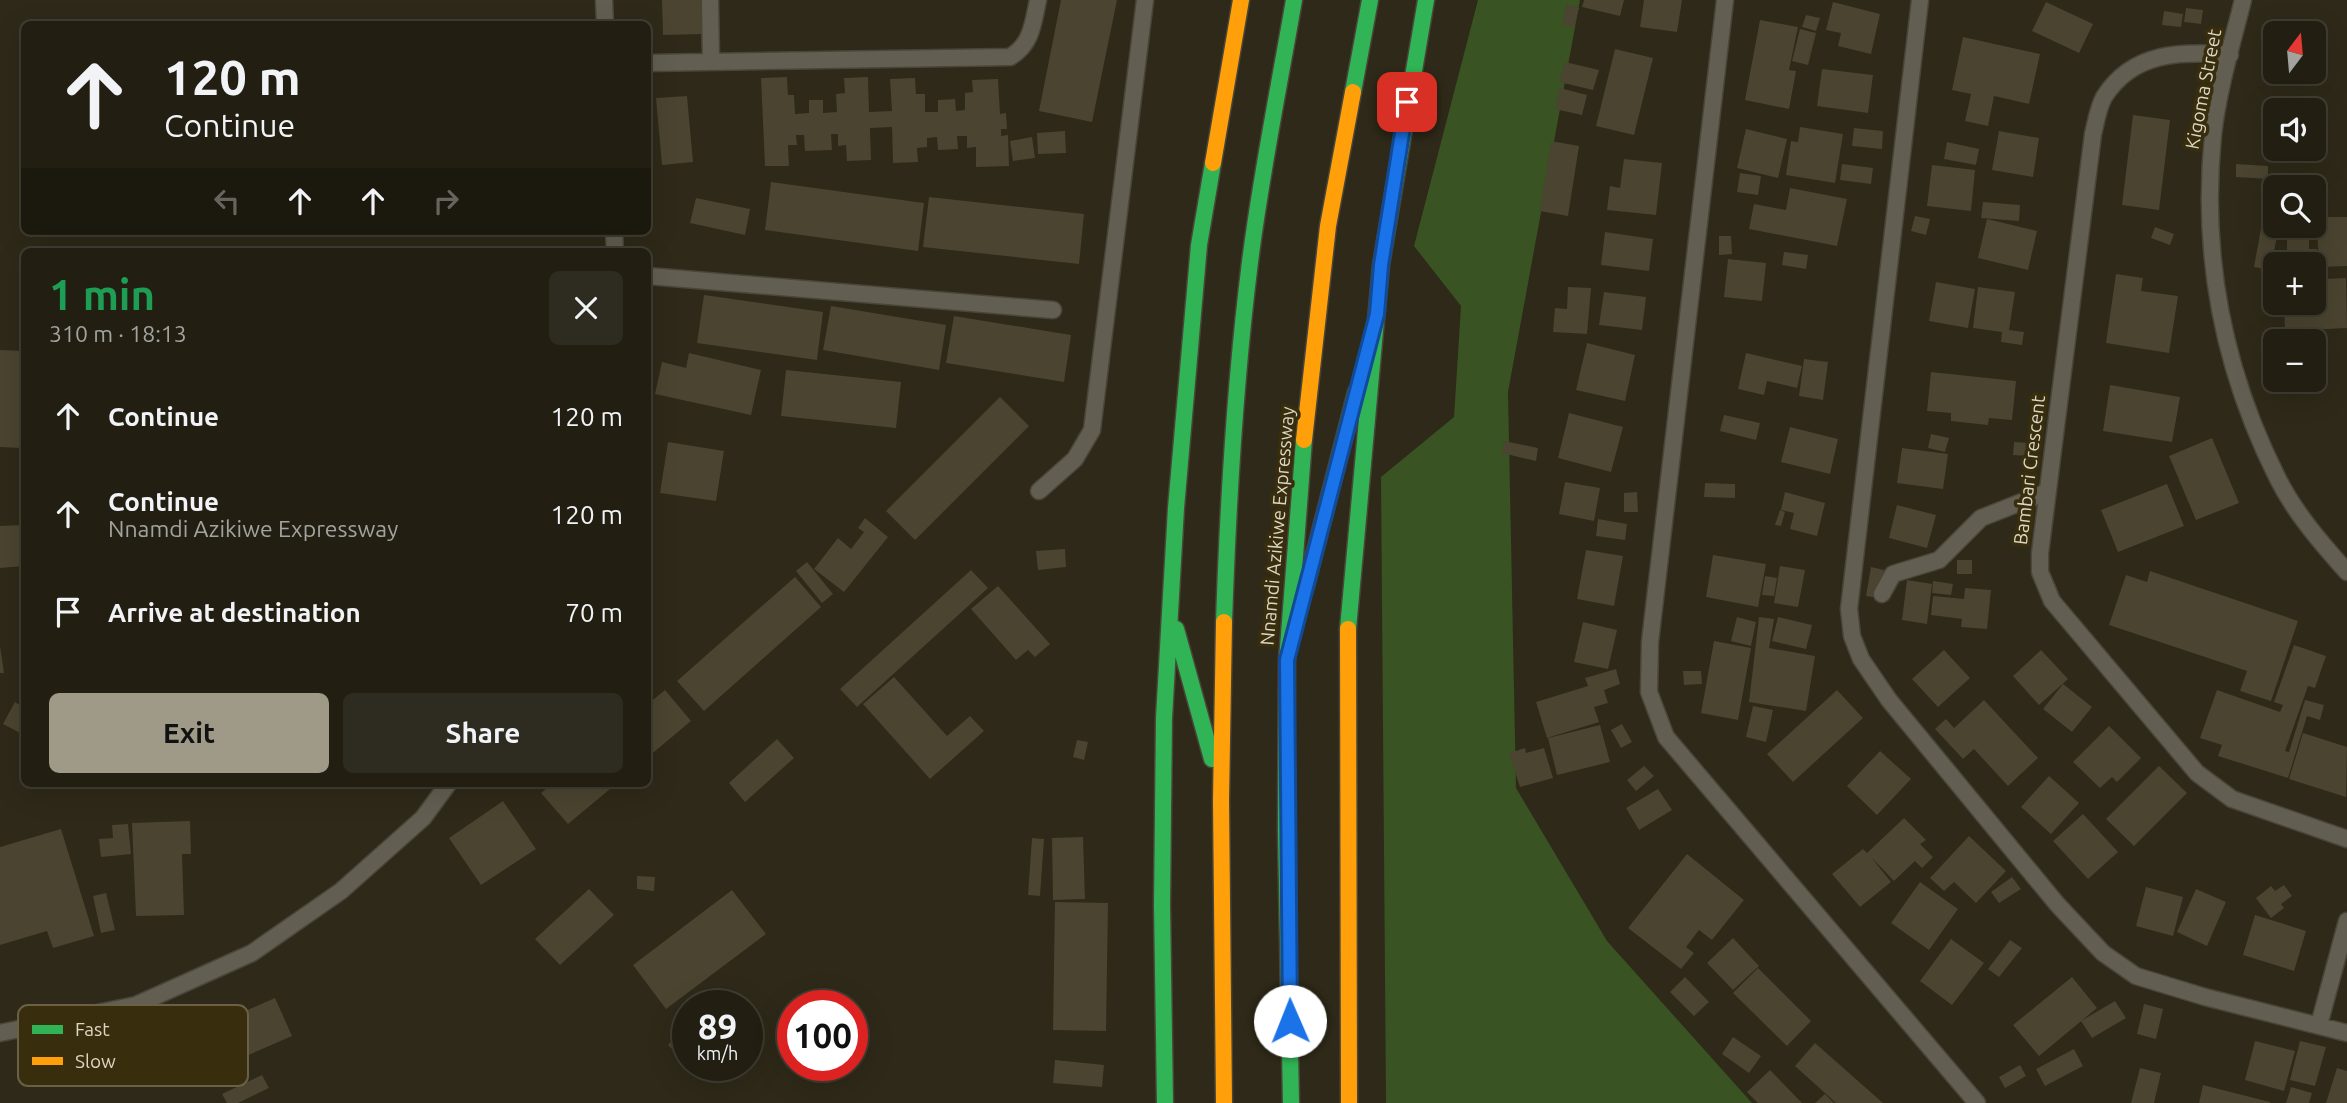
<!DOCTYPE html>
<meta charset="utf-8">
<style>
:root{--surface:#221f12;--page:#2e2c20;--text:#f1f3f6;--muted:#a2a29f;--line:#3f3d32;--accent:#9f9988}
body{margin:0;font-family:Ubuntu,sans-serif;background:var(--page);color:var(--text);height:100vh;display:flex;flex-direction:column;font-size:26px;white-space:nowrap}
*{box-sizing:border-box;margin:0}
p{font-size:23px;color:var(--muted)}
.icon{flex:none;width:38px;height:38px;fill:none;stroke:currentColor;stroke-width:2;stroke-linecap:round;stroke-linejoin:round}
.map{position:relative;flex:1;overflow:hidden}
.drawer{position:absolute;left:21px;top:248px;width:630px;height:539px;display:flex;flex-direction:column;background:var(--surface);border-radius:10px;box-shadow:0 7px 28px #0002,0 0 0 2px var(--line)}
.drawer>*{flex:none}
.guide{position:absolute;left:21px;top:21px;width:630px;height:214px;border-radius:10px;box-shadow:0 7px 28px #0002,0 0 0 2px var(--line);background:#221f12;color:var(--text);overflow:hidden}
.needle{width:46px;rotate:16deg}
.controls{position:absolute;left:2263px;top:21px;display:grid;gap:14px}
.controls a{display:grid;place-items:center;width:63px;height:63px;border-radius:10px;background:var(--surface);box-shadow:0 7px 28px #0002,0 0 0 2px var(--line);font-size:35px}
.speed{position:absolute;left:672px;top:990px;display:flex;gap:14px;font-size:35px;font-weight:700;text-align:center}
.speed>*{display:grid;place-content:center;width:91px;height:91px;border-radius:50%;background:var(--surface);box-shadow:0 7px 28px #0002,0 0 0 2px var(--line);line-height:1}
.speed small{font-size:18px;font-weight:400}
.speed .limit{border:10px solid #d22;background:#fff;color:#111}
.pin{position:absolute;display:grid;place-items:center;width:60px;height:60px;color:#fff;margin:-30px;border-radius:14px;box-shadow:0 4px 10px #0006}
.me{position:absolute;width:77px;margin:-38px;rotate:359deg;stroke-linejoin:round;filter:drop-shadow(0 0 5px #0008)}
.turn{display:flex;align-items:center;gap:24px;height:147px;padding:0 28px;font-size:32px}
.turn .icon{width:91px;height:91px;stroke-width:2.5}
.turn b{display:block;font-size:49px;line-height:60px}
.lanes{display:flex;align-items:center;height:66px;padding:0 28px;background:#0003;justify-content:center;gap:35px;direction:ltr}
.lanes .off{opacity:.35}
.round{display:grid;place-items:center;flex:none;width:74px;height:74px;border-radius:10px;background:var(--page)}
.summary{display:flex;align-items:center;justify-content:space-between;height:119px;padding:0 28px}
h1{font-size:42px;font-weight:600;line-height:52px;color:#1e9e55}
.primary-button{display:flex;gap:14px;margin-top:auto;padding:14px 28px}
.primary-button a{flex:1;height:80px;border-radius:10px;background:var(--accent);color:#111;font-size:28px;font-weight:600;line-height:80px;text-align:center}
.primary-button a+a{background:var(--page);color:var(--text)}
ul{padding:0;list-style:none}
li{display:flex;align-items:center;gap:21px;height:98px;padding:0 28px}
li div{flex:1}
li b{display:block;font-size:26px}
li em{font-style:normal}
.map>svg:first-child{display:block}
</style>
<div class="map">
<svg width="2347" height="1103" viewBox="0 0 2347 1103">
<rect width="100%" height="100%" fill="#2e2918"/>
<path fill="#395322" d="M1478 0H1580L1508 392 1516 788 1607 941 1752 1103H1386L1381 477 1454 417 1461 306 1414 246Z"/>
<path fill="#4a4430" d="M662 0H703V34L663 35Z
M1061 0H1117L1092 122 1039 111Z
M1584 0H1624L1620 16 1582 7Z
M1644 0H1682L1677 32 1640 27Z
M1833 2 1880 14 1871 54 1838 46 1841 33 1826 30Z
M2046 2 2093 24 2079 53 2032 31Z
M1567 4 1579 8 1574 27 1562 24Z
M2186 8 2203 10 2201 24 2184 22Z
M2164 11 2183 14 2181 27 2162 25Z
M1806 15 1820 18 1816 31 1802 27Z
M1760 20 1798 27 1789 70 1796 71 1789 109 1745 100Z
M1800 29 1816 33 1808 65 1792 61Z
M1963 37 2040 54 2029 104 1994 96 1988 126 1965 121 1971 94 1952 90Z
M1615 49 1653 58 1634 135 1596 126Z
M1565 62 1599 70 1593 90 1559 82Z
M1822 69 1873 75 1868 113 1817 106Z
M787 77 788 95H794L795 114 809 113V100H823V113L837 112 836 94 845 93 844 78 868 77 869 112 892 111 890 79 915 78 916 94H925V112H938V100L955 99 956 111 965 110V93L973 92 972 80 998 79 1000 114 1006 113 1007 129H1001V136L1008 135 1009 166 976 167V147L967 148V136H957L958 149 938 150 937 137 927 138V147L917 148 918 162 893 163 892 127 870 128 871 160 847 161 846 145 838 146V134H831L832 150 805 151 804 135H796L797 145H788L789 166H765L761 78Z
M1560 88 1587 95 1582 115 1555 109Z
M687 96 693 162 662 165 656 98Z
M2133 115 2170 120 2159 210 2122 205Z
M1800 127 1843 134 1835 183 1786 175 1791 141 1798 142Z
M1854 128 1883 131 1882 149 1852 146Z
M1746 129 1787 139 1778 178 1737 168Z
M1065 131 1066 153 1038 154 1037 133Z
M1999 131 2039 138 2033 177 1992 170Z
M1032 137 1035 158 1013 161 1010 141Z
M1551 141 1579 146 1568 216 1540 211Z
M1947 142 1979 149 1976 165 1944 159Z
M1624 159 1662 163 1656 215 1607 210 1610 186 1620 188Z
M1842 164 1873 168 1871 184 1840 180Z
M2236 164 2268 166V179L2236 177Z
M1932 165 1975 170 1971 211 1927 206Z
M1740 173 1761 176 1758 195 1737 192Z
M771 182 924 203 918 251 765 230Z
M1790 188 1847 199 1837 246 1749 229 1754 204 1786 210Z
M929 197 1084 214 1079 264 923 247Z
M696 198 750 209 745 235 690 223Z
M1983 202 2020 205 2019 221 1981 218Z
M1915 216 1930 219 1926 235 1911 231Z
M2263 217 2275 219V226H2279L2274 251 2286 253 2284 264H2275V271L2254 267Z
M2327 217H2347V266L2319 267 2317 224H2327Z
M1987 219 2037 231 2028 270 1978 258Z
M2309 226V249H2317V268H2314V264H2287V227Z
M2155 227 2174 234 2170 245 2151 238Z
M1605 232 1653 239 1649 271 1601 265Z
M1719 236H1731L1732 254 1719 255Z
M1784 252 1808 255 1806 269 1782 265Z
M1728 259 1766 263 1762 301 1724 297Z
M2116 274 2143 278 2141 291 2178 296 2169 353 2106 343Z
M2346 278 2347 328 2285 331 2284 303H2314V292L2325 291 2324 279Z
M1936 282 1975 289 1968 328 1929 321Z
M1568 287 1591 288 1587 334 1553 332 1555 308 1567 309Z
M1978 287 2015 292 2009 330 2024 332 2022 345 2001 342 2002 332 1973 328Z
M1604 292 1646 297 1642 330 1599 325Z
M704 295 823 312 817 360 697 343Z
M831 306 946 325 939 370 823 350Z
M954 316 1071 335 1064 382 946 363Z
M1587 343 1635 355 1625 401 1576 390Z
M0 350 23 351 21 448 0 447Z
M689 353 761 370 751 415 655 394 662 362 686 368Z
M1746 353 1802 366 1797 388 1767 381 1764 395 1738 389Z
M1804 359 1828 362 1823 400 1799 396Z
M786 370 901 382 896 428 781 416Z
M1931 372 2016 381 2012 420 1989 418 1988 425 1951 421V413L1927 411Z
M2110 385 2180 397 2172 442 2103 431Z
M1000 397 1029 426 915 540 886 511Z
M1569 413 1623 427 1611 472 1558 458Z
M1724 415 1760 423 1756 440 1720 431Z
M1790 427 1838 439 1830 474 1781 462Z
M1931 434 1949 438 1945 452 1928 448Z
M2212 438 2239 503 2196 520 2169 456Z
M1504 441 1538 448 1536 461 1502 453Z
M668 442 724 451 716 501 660 493Z
M2014 442 2029 443 2028 456 2013 455Z
M1902 448 1948 454 1943 489 1897 483Z
M1565 482 1600 488 1594 521 1559 514Z
M1705 483 1735 484V498L1704 497Z
M2167 484 2184 526 2118 552 2101 510Z
M1637 492 1638 512H1624V493Z
M1785 492 1825 503 1817 536 1790 529 1794 513 1781 510Z
M1897 505 1936 515 1927 548 1889 538Z
M1780 510 1785 512 1781 526 1775 525Z
M865 518 888 537 844 592 814 569 838 538 851 549 864 532 858 528Z
M1598 519 1627 524 1625 540 1596 536Z
M24 525V566L0 568V526Z
M1065 549 1066 567 1038 570 1036 551Z
M1586 550 1623 556 1614 606 1577 599Z
M1713 555 1766 564 1758 607 1706 597Z
M1957 560H1972V574H1957Z
M807 562 833 594 822 603 796 571Z
M1780 566 1805 570 1798 607 1774 603Z
M1871 567 1884 570 1879 598 1866 596Z
M971 570 988 588 857 707 840 689Z
M2150 571 2298 621 2271 701 2240 691 2247 671 2109 625 2126 575 2147 582Z
M1765 576 1777 578 1774 596 1762 595Z
M795 577 821 607 704 711 677 681Z
M1907 580 1932 584 1927 624 1902 620Z
M1933 581 1953 584 1951 595 1932 593Z
M998 586 1050 644 1035 657 1028 650 1016 660 971 609Z
M1965 588 1991 590 1987 629 1961 627 1962 619 1931 615 1933 596 1964 599Z
M1737 617 1756 622 1751 646 1731 641Z
M1759 617 1774 619 1769 648 1815 656 1806 711 1749 702Z
M1778 617 1812 625 1806 649 1772 641Z
M1583 622 1617 630 1608 669 1574 662Z
M1714 641 1751 648 1738 720 1701 713Z
M2294 645 2326 656 2315 688 2308 686 2285 751 2289 752 2305 700 2324 705 2320 720 2307 716 2288 778 2218 756 2222 745 2200 738 2217 690 2280 712 2283 705 2274 702Z
M0 646 4 673H0Z
M1944 650 1970 678 1938 707 1912 679Z
M2041 650 2068 679 2039 705 2013 676Z
M1616 669 1620 684 1604 690 1608 703 1594 707 1599 722 1547 738 1536 702 1588 686 1585 678Z
M1683 671H1701L1702 684 1684 685Z
M894 677 947 736 970 716 984 731 930 779 863 704Z
M2063 684 2092 707 2072 732 2043 709Z
M665 690 691 721 648 757V704Z
M1837 690 1863 718 1793 782 1767 754Z
M1984 700 2038 758 2008 786 1974 749 1963 759 1935 729 1946 719 1954 728Z
M15 702 24 708 22 734 3 724Z
M1753 706 1773 710 1766 742 1746 737Z
M1622 724 1632 742 1621 748 1611 730Z
M1600 725 1610 762 1557 775 1548 738Z
M2109 726 2141 758 2117 782 2112 777 2100 788 2073 762Z
M2303 733 2347 747 2346 797 2289 779Z
M777 739 794 758 745 802 729 783Z
M1077 740 1088 742 1084 760 1073 757Z
M1525 748 1526 753 1544 748 1553 778 1520 787 1509 753Z
M1880 751 1911 779 1877 815 1847 786Z
M1644 766 1654 776 1636 791 1627 780Z
M2159 766 2187 793 2134 846 2106 819Z
M2049 776 2079 803 2051 834 2021 807Z
M552 784H616L568 824 541 793Z
M1658 789 1672 810 1639 830 1626 808Z
M503 801 536 849 481 885 449 838Z
M2083 814 2118 852 2088 879 2053 841Z
M1904 818 1926 840 1920 844 1933 857 1922 868 1915 861 1894 881 1871 857 1891 882 1860 907 1832 874 1863 849 1867 853Z
M190 821 191 854H182L184 915 136 916 132 823Z
M128 824 131 854 101 857 99 839 113 838 112 825Z
M61 829 94 936 53 948 47 931 0 945V847Z
M1969 836 2006 871 1976 903 1954 882 1944 891 1930 878Z
M1083 837 1085 899 1053 900 1052 838Z
M1032 838 1044 839 1040 896 1028 895Z
M1687 854 1744 900 1712 940 1699 930 1686 947 1694 953 1681 969 1628 928Z
M637 876 655 877 654 891 637 889Z
M2012 877 2021 889 1999 903 1991 892Z
M1920 882 1958 909 1929 950 1891 923Z
M2284 885 2292 896 2281 904 2284 908 2271 918 2256 898 2271 886 2275 891Z
M2146 887 2183 897 2173 936 2136 926Z
M589 889 614 915 560 965 535 939Z
M2196 889 2226 902 2207 946 2177 932Z
M732 890 766 934 666 1009 633 965Z
M106 893 115 930 101 933 93 896Z
M1055 902 1108 903 1106 1031 1053 1030Z
M2255 915 2306 931 2294 971 2243 955Z
M1733 938 1759 966 1733 990 1707 963Z
M1951 939 1984 963 1952 1005 1920 981Z
M2010 940 2022 948 1999 977 1988 969Z
M1758 968 1811 1021 1787 1046 1733 993Z
M1685 977 1709 1002 1694 1016 1670 992Z
M2072 977 2097 1008 2039 1056 2013 1025Z
M275 998 292 1036 182 1084 166 1046Z
M2115 1001 2126 1018 2092 1038 2081 1021Z
M2144 1004 2163 1009 2156 1039 2137 1034Z
M688 1025V1060L686 1063 668 1045Z
M1733 1037 1761 1056 1749 1073 1722 1054Z
M2255 1041 2295 1051 2284 1091 2245 1080Z
M2300 1041 2326 1047 2315 1086 2290 1080Z
M1815 1043 1883 1103H1836L1795 1066Z
M2074 1049 2083 1066 2045 1086 2036 1069Z
M1055 1060 1104 1065 1102 1087 1053 1083Z
M2020 1065 2026 1076 2005 1088 1999 1077Z
M2140 1068 2161 1073 2154 1103H2131Z
M2337 1068 2347 1071V1103H2326Z
M1770 1070 1802 1103H1758L1747 1092Z
M262 1075 269 1088 238 1103H227L222 1094Z
M2203 1085 2270 1102V1103H2199Z
M2291 1087 2312 1093 2309 1103H2286Z
M1825 1094 1834 1103H1815Z"/>
<g fill="none" stroke-linecap="round" stroke-linejoin="round">
<defs>
<path id="street" d="M604 0 605 24
M710 0 711 61
M1725 0 1650 642 1649 692 1666 737 1977 1103
M1920 0 1849 609 1852 636 1861 659 1889 700 2057 904 2103 953 2136 976 2205 997 2347 1033
M2243 0C2232 44 2218 90 2213 135 2201 255 2223 370 2278 479 2295 513 2322 544 2347 572
M2230 55C2182 51 2133 51 2104 97 2098 108 2096 122 2093 134L2040 553V572L2052 601 2197 773 2232 799 2347 839
M648 63 1010 57C1032 44 1033 23 1038 0
M614 231 615 252
M648 276 1053 310
M1039 491 1075 459 1092 430 1145 0
M1882 594 1893 574 1939 560 1981 518 2047 492
M2319 1025 2347 921
M0 1033 136 1005 252 953 341 891 423 818 448 784"/>
<path id="fast" d="M1353 92 1370 0
M1306 586 1356 392
M1224 622C1228 502 1235 381 1250 262 1261 174 1279 87 1294 0
M1176 629 1212 759
M1348 629 1381 265 1426 0
M1165 1103 1162 905 1164 718 1176 508 1199 245 1213 163
M1291 1103 1286 831 1287 660 1304 440"/>
<path id="slow" d="M1213 163 1241 0
M1304 440 1328 226 1353 92
M1348 629 1349 1103
M1224 1103 1221 800 1224 622"/>
</defs>
<use href="#street" stroke="#494538" stroke-width="19"/>
<use href="#fast" stroke="#494538" stroke-width="19"/>
<use href="#slow" stroke="#494538" stroke-width="19"/>
<use href="#street" stroke="#625e51" stroke-width="16"/>
<use href="#fast" stroke="#30b455" stroke-width="16"/>
<use href="#slow" stroke="#ff9f0a" stroke-width="16"/>
</g>
<g fill="none" stroke-linecap="round" stroke-linejoin="round">
<defs>
<path id="route" d="M1290 1021 1287 660 1377 314 1381 265 1407 102"/>
</defs>
<use href="#route" stroke="#114b97" stroke-width="18"/>
<use href="#route" stroke="#1a73e8" stroke-width="12"/>
</g>
<g text-anchor="middle" dominant-baseline="central" stroke-width="7" stroke-linejoin="round" paint-order="stroke">
<g font-size="19" fill="#dcd6c4" stroke="#382e0e">
<text transform="translate(2203 89) rotate(-79)">Kigoma Street</text>
<text transform="translate(2029 470) rotate(-83)">Bambari Crescent</text>
<text transform="translate(1277 526) rotate(-85)">Nnamdi Azikiwe Expressway</text>
</g>
</g>
<rect x="18" y="1005" width="230" height="81" rx="10" fill="#382e0e" stroke="#696045" stroke-width="2"/>
<rect x="32" y="1025" width="31" height="9" fill="#30b455"/>
<rect x="32" y="1057" width="31" height="8" fill="#ff9f0a"/>
<g font-size="19" fill="#dcd6c4">
<text x="75" y="1036">Fast</text>
<text x="75" y="1068">Slow</text>
</g>
</svg>
<div class="controls">
<a><svg class="needle" viewBox="-14 -14 28 28"><path d="M0-13l5 13h-10z" fill="#e53935"/><path d="M0 13l5-13h-10z" fill="#a2a29f"/></svg></a>
<a><svg class="icon" aria-label="sound" viewBox="0 0 24 24"><path d="M4 9h4l5-4v14l-5-4H4zM17 9q2 3 0 6"/></svg></a>
<a><svg class="icon" aria-label="search" viewBox="0 0 24 24"><circle cx="10" cy="10" r="6"/><path d="M15 15l6 6"/></svg></a>
<a>+</a>
<a>−</a>
</div>
<div class="speed"><div>89<small>km/h</small></div><div class="limit">100</div></div>
<div class="pin" style="left:1407px;top:102px;background:#d93025"><svg class="icon" aria-label="arrive" viewBox="0 0 24 24"><path d="M6 21V4h12l-3 4 3 4H6"/></svg></div>
<svg class="me" style="left:1290px;top:1021px" viewBox="-20 -20 40 40"><circle r="19" fill="#fff"/><path d="M0-13L10 11 0 6-10 11z" fill="#1a73e8"/></svg>
<div class="guide">
<div class="turn"><svg class="icon" aria-label="ahead" viewBox="0 0 24 24"><path d="M12 20V5M6 11l6-6 6 6"/></svg><div><b>120 m</b>Continue</div></div>
<div class="lanes"><svg class="icon off" aria-label="left" viewBox="0 0 24 24"><path d="M17 20v-9H6M10 6l-5 5 5 5"/></svg><svg class="icon" aria-label="ahead" viewBox="0 0 24 24"><path d="M12 20V5M6 11l6-6 6 6"/></svg><svg class="icon" aria-label="ahead" viewBox="0 0 24 24"><path d="M12 20V5M6 11l6-6 6 6"/></svg><svg class="icon off" aria-label="right" viewBox="0 0 24 24"><path d="M7 20v-9h11M14 6l5 5-5 5"/></svg></div>
</div>
<section class="drawer">
<div class="summary"><div><h1>1 min</h1><p>310 m · 18:13</p></div><a class="round"><svg class="icon" aria-label="close" viewBox="0 0 24 24"><path d="M6 6l12 12M18 6L6 18"/></svg></a></div>
<ul>
<li><svg class="icon" aria-label="ahead" viewBox="0 0 24 24"><path d="M12 20V5M6 11l6-6 6 6"/></svg><div><b>Continue</b></div><em>120 m</em></li>
<li><svg class="icon" aria-label="ahead" viewBox="0 0 24 24"><path d="M12 20V5M6 11l6-6 6 6"/></svg><div><b>Continue</b><p>Nnamdi Azikiwe Expressway</p></div><em>120 m</em></li>
<li><svg class="icon" aria-label="arrive" viewBox="0 0 24 24"><path d="M6 21V4h12l-3 4 3 4H6"/></svg><div><b>Arrive at destination</b></div><em>70 m</em></li>
</ul>
<div class="primary-button"><a>Exit</a><a>Share</a></div>
</section>
</div>
